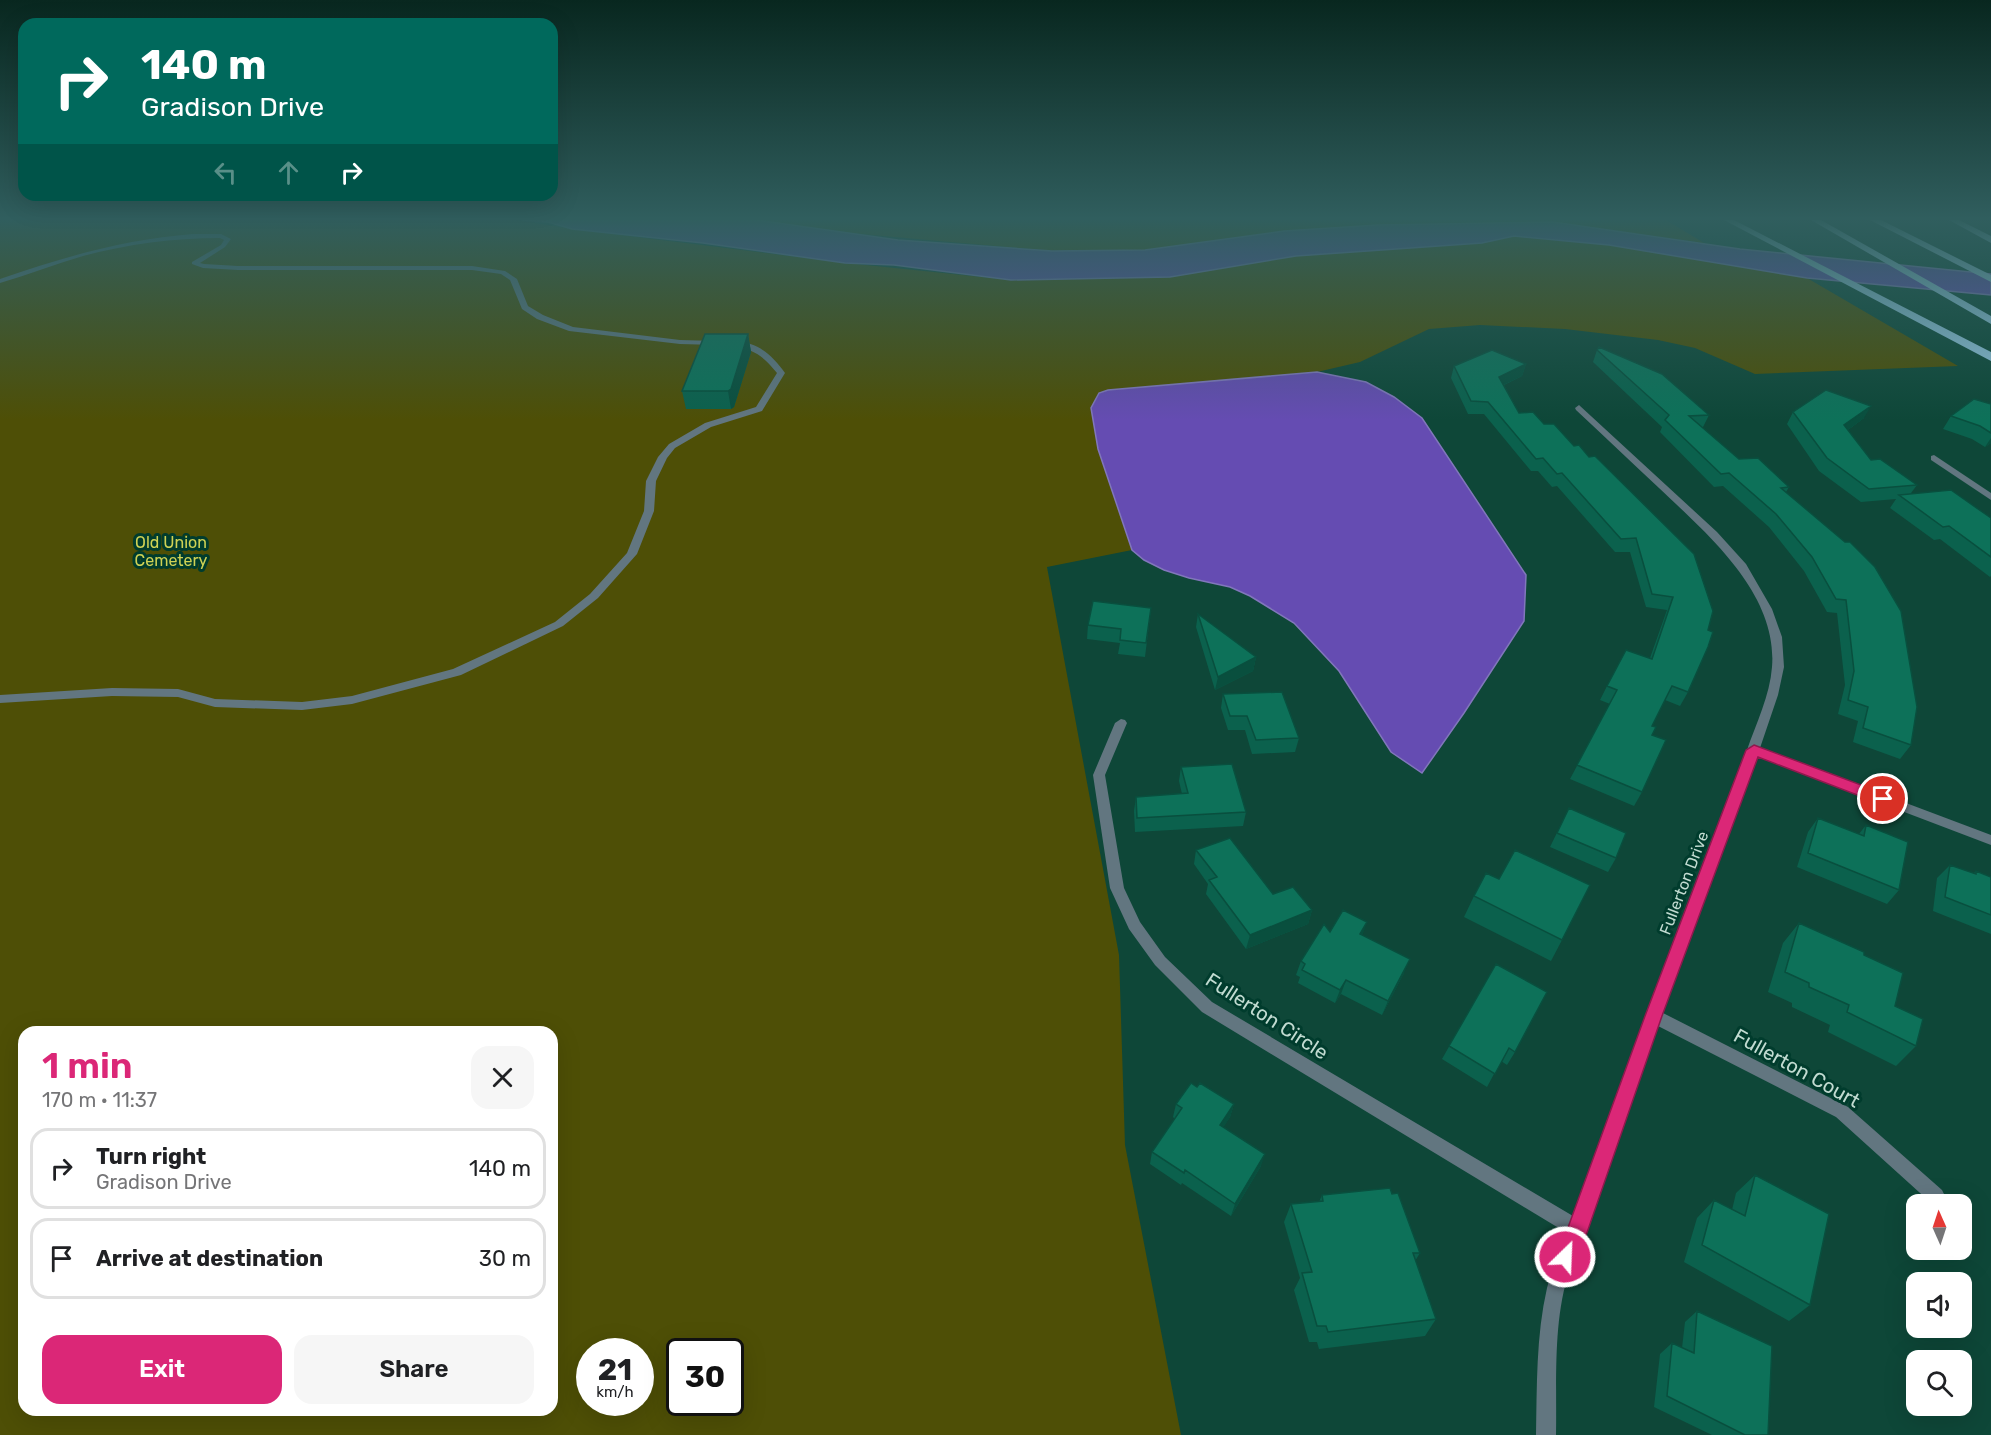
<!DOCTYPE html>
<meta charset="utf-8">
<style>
:root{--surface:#fff;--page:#f6f6f6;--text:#202124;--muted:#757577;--line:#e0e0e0;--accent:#db2777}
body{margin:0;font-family:Rubik,sans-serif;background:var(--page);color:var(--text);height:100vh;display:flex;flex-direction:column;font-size:22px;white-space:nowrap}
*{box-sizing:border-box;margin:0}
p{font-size:20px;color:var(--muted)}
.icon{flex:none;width:33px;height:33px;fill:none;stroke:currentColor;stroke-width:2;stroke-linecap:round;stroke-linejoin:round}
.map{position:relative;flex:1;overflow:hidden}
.details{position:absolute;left:18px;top:1026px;width:540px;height:390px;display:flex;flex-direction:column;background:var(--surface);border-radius:18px;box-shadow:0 6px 24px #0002}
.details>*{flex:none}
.banner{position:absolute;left:18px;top:18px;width:540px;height:183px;border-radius:18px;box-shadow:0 6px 24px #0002;background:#00695c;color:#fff;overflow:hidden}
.needle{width:39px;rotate:357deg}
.fabs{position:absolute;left:1906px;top:1194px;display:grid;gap:12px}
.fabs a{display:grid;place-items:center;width:66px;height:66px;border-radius:12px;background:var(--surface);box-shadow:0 6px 24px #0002;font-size:30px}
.speed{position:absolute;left:576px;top:1338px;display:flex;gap:12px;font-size:30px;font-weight:700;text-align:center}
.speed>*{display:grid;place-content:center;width:78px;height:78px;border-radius:50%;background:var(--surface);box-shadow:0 6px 24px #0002;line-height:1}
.speed small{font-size:15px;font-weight:400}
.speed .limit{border:3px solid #111;border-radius:9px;background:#fff;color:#111}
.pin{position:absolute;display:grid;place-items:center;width:51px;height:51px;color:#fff;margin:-26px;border:3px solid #fff;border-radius:50%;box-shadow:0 2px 6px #0007}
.me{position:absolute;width:66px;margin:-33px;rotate:24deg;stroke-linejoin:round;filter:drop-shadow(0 0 4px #0008)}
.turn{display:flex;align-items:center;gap:21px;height:126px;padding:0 24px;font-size:27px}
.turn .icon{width:78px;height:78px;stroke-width:2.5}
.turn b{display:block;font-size:42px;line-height:51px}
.lanes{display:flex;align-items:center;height:57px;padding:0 24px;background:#0003;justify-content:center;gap:30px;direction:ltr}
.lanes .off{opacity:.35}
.round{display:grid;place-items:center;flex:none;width:63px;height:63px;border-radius:18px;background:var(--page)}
.overview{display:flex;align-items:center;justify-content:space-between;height:102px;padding:0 24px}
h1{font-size:36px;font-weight:600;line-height:45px;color:var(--accent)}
.cta{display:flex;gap:12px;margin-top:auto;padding:12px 24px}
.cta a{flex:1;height:69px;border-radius:18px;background:var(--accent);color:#fff;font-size:24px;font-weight:600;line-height:69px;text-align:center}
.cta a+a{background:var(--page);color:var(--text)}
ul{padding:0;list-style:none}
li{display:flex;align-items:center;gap:18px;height:81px;margin:0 12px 9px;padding:0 12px;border:3px solid var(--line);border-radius:18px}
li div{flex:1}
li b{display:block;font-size:22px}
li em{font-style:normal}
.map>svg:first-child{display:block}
</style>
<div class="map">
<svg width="1991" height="1435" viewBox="0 0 1991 1435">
<rect width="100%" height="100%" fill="#0e4738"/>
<path fill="#4e4f06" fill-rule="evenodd" d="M0 220H516L572 229 846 263 1011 280 1170 277 1296 256 1482 243 1514 236 1609 245 1807 278 1958 366 1755 374 1695 348 1658 340 1565 329 1480 325 1429 329 1360 362 1317 372 1108 390 1098 449 1132 550 1047 567 1119 955 1125 1145 1181 1435H0ZM24 1032H552V1410H24ZM590 1352H640V1402H590ZM680 1352H730V1402H680Z
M756 220H1666L1704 243 1553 222 1145 250 1052 251 861 234Z"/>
<path fill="#654cb2" stroke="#8177bb" stroke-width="1.5" d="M522 220H756L898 240 1052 251 1145 250 1284 231 1377 225 1553 222 1740 249 1991 274V295L1807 278 1609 245 1514 236 1482 243 1296 256 1170 277 1011 280 894 265 845 263 703 243 572 229 548 222Z
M1317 372 1366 382 1394 397 1422 418 1526 575 1524 621 1464 713 1422 773 1391 752 1339 671 1294 623 1250 596 1230 587 1189 578 1164 570 1144 560 1132 550 1098 449 1091 408 1099 393 1108 390Z"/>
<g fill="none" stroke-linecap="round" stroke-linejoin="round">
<path fill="#627680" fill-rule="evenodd" d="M193 234H221L231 239 225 247 200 263 204 264 238 266H472L505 271 517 279 528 306 543 315 573 327 680 340 717 341 721 343 717 345 680 344 569 331 537 319 522 309 510 280 501 274 472 270H238L203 268 192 264V262L221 245 224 240 220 238C173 238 128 244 83 256 55 264 28 275 0 283V279C63 257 126 239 193 234Z
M732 342C756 340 772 355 785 373L762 411 711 427 675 448 667 458 656 481 654 511 637 554 598 598 563 626 461 675 352 704 302 710 215 707 178 697 112 696 0 703V695L112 688 178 689 215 699 302 702 352 696 453 669 555 622 590 594 627 553 644 511 646 481 658 457 669 444 705 423 756 407 777 373C762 355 755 350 732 346Z"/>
<path fill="#627680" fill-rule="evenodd" d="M1579 405 1717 532 1746 564 1772 609 1782 637 1784 667 1778 695 1760 748 1991 835V845L1757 756 1663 1013 1848 1107 1942 1190 1945 1196 1942 1202 1936 1204 1930 1202 1836 1117 1658 1026 1587 1229C1582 1240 1577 1252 1572 1263 1552 1316 1557 1380 1556 1435H1536C1537 1386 1536 1336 1547 1288 1552 1268 1560 1252 1567 1233L1202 1012 1155 965 1129 929 1110 888 1093 775 1115 723 1121 719 1125 720 1127 723 1105 775 1124 888 1140 922 1165 957 1212 1002 1573 1216 1747 750C1756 724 1770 695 1772 667 1778 593 1707 534 1659 488 1631 462 1604 436 1576 410L1575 408Z
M1934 455 1991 493V500L1931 460V456Z"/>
<path fill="#92c4dd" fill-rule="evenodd" d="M1724 220H1734L1991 352V361Z
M1811 220H1821L1991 316V324Z
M1870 220H1881L1991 275V282Z
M1949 220H1959L1991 236V243Z"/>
</g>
<path fill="#0b614d" d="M748 334 751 352 734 407 731 409H686L682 391Z
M1597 350 1709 415 1703 427 1702 428 1739 459 1789 487 1786 492 1845 542 1911 745 1900 759 1853 742 1858 721 1838 714 1845 685 1837 613 1827 612 1804 571 1769 527 1723 486 1714 487 1660 432 1662 427 1593 362Z
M1526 364 1522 376 1504 385 1519 413 1544 424 1589 457 1694 554 1688 692 1680 706 1665 700 1652 726V735L1642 792 1634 806 1570 779 1610 704 1600 700 1607 686 1650 658 1667 610 1646 607 1630 552H1615L1557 486 1552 487 1538 471H1531L1484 414H1468L1451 378 1454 366Z
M1991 404V443L1985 447 1972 439 1943 429 1951 416Z
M1793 412 1864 418 1848 430 1871 460 1917 485 1911 493 1991 518V576L1990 577 1940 539 1934 540 1890 508 1896 499 1861 502 1819 471 1787 424Z
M1151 608 1145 657 1118 654 1120 643 1087 639 1088 625Z
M1198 614 1256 657 1253 671 1215 690 1196 627Z
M1223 694 1299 738 1295 752 1252 754 1245 730H1228L1221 708Z
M1181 767 1246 812 1243 826 1135 832 1134 811 1136 797 1182 794 1179 781Z
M1569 808 1616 858 1608 872 1550 847Z
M1818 818 1859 834 1866 825 1899 890 1887 904 1797 867 1808 832Z
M1196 850 1273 894 1312 910 1308 924 1246 949 1206 894 1208 884 1194 864Z
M1950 865 1973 874 1976 871 1991 877V934L1933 911 1937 878Z
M1499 879 1562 940 1551 961 1464 917 1474 896Z
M1799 923 1864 955 1895 1006 1916 1046 1896 1066 1828 1032 1830 1025 1792 1007V1003L1768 992 1783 943Z
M1330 932 1362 936 1404 973 1382 1015 1341 994 1335 1003 1298 983 1300 977 1296 975 1301 961Z
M1496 964 1515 1052 1507 1065 1501 1061 1487 1087 1442 1059Z
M1197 1087 1234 1104 1230 1117 1223 1127 1261 1166 1231 1216 1182 1183 1181 1185 1150 1164 1152 1152 1175 1119 1173 1117 1176 1104Z
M1755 1175 1810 1305 1789 1321 1684 1262 1697 1218 1714 1200 1732 1210 1736 1193Z
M1322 1195 1420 1253 1415 1261 1436 1319 1425 1336 1319 1349 1317 1342H1309L1294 1290 1300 1278 1284 1222 1291 1204 1319 1202Z
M1697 1311 1768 1435H1712L1654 1407 1660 1354 1672 1343 1682 1348 1685 1322Z"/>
<path fill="#094f3e" d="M748 334 751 352 734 407 731 409 728 391Z
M1526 364 1522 376 1495 389 1499 377Z
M1871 406 1864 418 1837 438 1844 425Z
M1991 438V443L1985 447Z
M1256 657 1253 671 1215 690 1218 677Z
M1312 910 1308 924 1246 949 1250 935Z
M1367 922 1362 936 1360 934Z
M1410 959 1404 973 1382 1015 1388 1001Z
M1346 980 1341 994 1335 1003 1340 990Z
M1234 1104 1230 1117 1217 1138 1220 1125Z
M1265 1154 1261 1166 1231 1216 1235 1204Z"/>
<path fill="#0d7159" stroke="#094f3e" stroke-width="1.5" d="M705 334H748L731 389 728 391H682Z
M1599 347 1662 374 1709 415 1689 416 1739 459 1758 458 1789 487 1781 488 1845 542H1850L1875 567 1901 611 1917 707 1911 745 1863 728 1868 707 1848 700 1854 671 1846 600 1836 599 1812 557 1776 514 1729 473 1721 474 1665 420 1669 415 1597 350Z
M1492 350 1526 364 1499 377 1519 413 1533 412 1544 424H1554L1574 446 1579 445 1589 457 1595 456 1694 554 1713 611 1708 630 1713 632 1708 647 1688 692 1672 686 1652 726 1656 727 1652 735 1666 740 1642 792 1577 765 1617 690 1607 686 1626 650 1652 659 1673 597 1652 594 1636 538 1621 539 1562 473 1557 474 1543 458 1536 459 1488 402 1471 401 1454 366Z
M1826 390 1871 406 1844 425 1871 460 1880 459 1917 485 1869 489 1827 458 1793 412Z
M1974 399 1991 404V433L1980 426 1951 416Z
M1951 490 1991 518V557L1949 526 1943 527 1899 495Z
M1093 601 1151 608 1146 643 1120 640 1121 629 1088 625Z
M1198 614 1256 657 1218 677Z
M1282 692 1299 738 1256 740 1247 716H1230L1223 694Z
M1232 764 1246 812 1137 818 1136 797 1188 793 1181 767Z
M1569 808 1626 833 1616 858 1557 833Z
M1818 818 1864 836 1866 825 1908 842 1899 890 1808 853Z
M1230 838 1273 894 1293 887 1312 910 1250 935 1209 880 1217 877 1196 850Z
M1515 850 1590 885 1562 940 1474 896 1486 873 1499 879Z
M1950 865 1976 874V871L1991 877V915L1945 897Z
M1343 910 1367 922 1360 934 1410 959 1388 1001 1346 980 1340 990 1302 970 1305 964 1301 961 1324 924 1330 932Z
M1799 923 1864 952V955L1903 973 1895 1006 1923 1019 1916 1046 1847 1012 1849 1005 1809 987V983L1785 972Z
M1496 964 1547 992 1515 1052 1509 1048 1495 1074 1449 1046Z
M1191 1083 1197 1087 1200 1083 1234 1104 1220 1125 1265 1154 1235 1204 1185 1170 1184 1173 1152 1152 1182 1108 1176 1104Z
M1755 1175 1829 1214 1810 1305 1702 1245 1714 1200 1745 1216Z
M1390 1188 1392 1194 1398 1193 1420 1253H1413L1436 1319 1328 1332 1326 1326H1317L1302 1273 1312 1272 1291 1204 1323 1201 1322 1195Z
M1697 1311 1772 1346 1768 1435H1745L1667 1396 1672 1343 1694 1353Z"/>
<linearGradient id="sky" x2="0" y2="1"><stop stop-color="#08271f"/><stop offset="0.52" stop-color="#305e5e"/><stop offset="1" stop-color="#305e5e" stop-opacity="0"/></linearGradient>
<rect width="1991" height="420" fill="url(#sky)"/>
<path fill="#db2777" stroke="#8e194d" stroke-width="1.5" d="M1754 745 1888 795 1890 799 1888 803H1878L1758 757 1662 1016 1581 1250 1573 1264 1565 1267 1558 1264 1555 1257 1562 1244 1645 1016 1746 750Z"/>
<g text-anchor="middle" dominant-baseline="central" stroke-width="6" stroke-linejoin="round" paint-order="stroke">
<g font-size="16" fill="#cfd254" stroke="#003c2d">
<text x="171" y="542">Old Union<tspan x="171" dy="18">Cemetery</tspan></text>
</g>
<g font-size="16" fill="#c1dbd1" stroke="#003c2d">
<text transform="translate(1684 883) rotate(-69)">Fullerton Drive</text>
</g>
<g font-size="20" fill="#c1dbd1" stroke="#003c2d">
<text transform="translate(1267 1016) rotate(33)">Fullerton Circle</text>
<text transform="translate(1797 1068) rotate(29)">Fullerton Court</text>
</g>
</g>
</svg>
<div class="fabs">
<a><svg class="needle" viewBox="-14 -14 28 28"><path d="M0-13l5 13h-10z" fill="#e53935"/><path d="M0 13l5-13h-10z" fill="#757577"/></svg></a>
<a><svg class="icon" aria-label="sound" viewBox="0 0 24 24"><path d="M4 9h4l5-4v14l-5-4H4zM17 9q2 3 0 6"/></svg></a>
<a><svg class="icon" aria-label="search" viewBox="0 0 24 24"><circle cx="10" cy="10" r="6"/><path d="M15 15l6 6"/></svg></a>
</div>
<div class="speed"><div>21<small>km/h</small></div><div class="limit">30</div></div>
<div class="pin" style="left:1883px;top:799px;background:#d93025"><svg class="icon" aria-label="arrive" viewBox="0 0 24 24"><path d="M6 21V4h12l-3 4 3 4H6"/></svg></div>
<svg class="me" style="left:1565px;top:1257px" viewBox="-20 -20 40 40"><circle r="17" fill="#db2777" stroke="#fff" stroke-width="3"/><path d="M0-11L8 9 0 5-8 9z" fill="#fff"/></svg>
<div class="banner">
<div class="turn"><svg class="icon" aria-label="right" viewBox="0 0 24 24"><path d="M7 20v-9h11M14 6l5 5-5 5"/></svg><div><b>140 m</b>Gradison Drive</div></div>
<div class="lanes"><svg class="icon off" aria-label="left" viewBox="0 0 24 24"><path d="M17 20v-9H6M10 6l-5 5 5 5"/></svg><svg class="icon off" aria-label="ahead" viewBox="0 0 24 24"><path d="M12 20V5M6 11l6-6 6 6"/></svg><svg class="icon" aria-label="right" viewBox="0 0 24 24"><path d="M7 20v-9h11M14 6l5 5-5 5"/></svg></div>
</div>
<section class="details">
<div class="overview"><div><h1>1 min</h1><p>170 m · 11:37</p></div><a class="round"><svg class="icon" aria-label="close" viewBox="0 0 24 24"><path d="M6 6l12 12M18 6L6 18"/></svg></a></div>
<ul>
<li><svg class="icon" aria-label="right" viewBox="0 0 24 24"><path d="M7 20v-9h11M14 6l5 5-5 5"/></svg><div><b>Turn right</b><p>Gradison Drive</p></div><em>140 m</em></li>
<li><svg class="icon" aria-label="arrive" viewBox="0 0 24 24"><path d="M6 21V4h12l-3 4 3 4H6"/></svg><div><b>Arrive at destination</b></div><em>30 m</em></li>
</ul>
<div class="cta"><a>Exit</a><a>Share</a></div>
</section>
</div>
